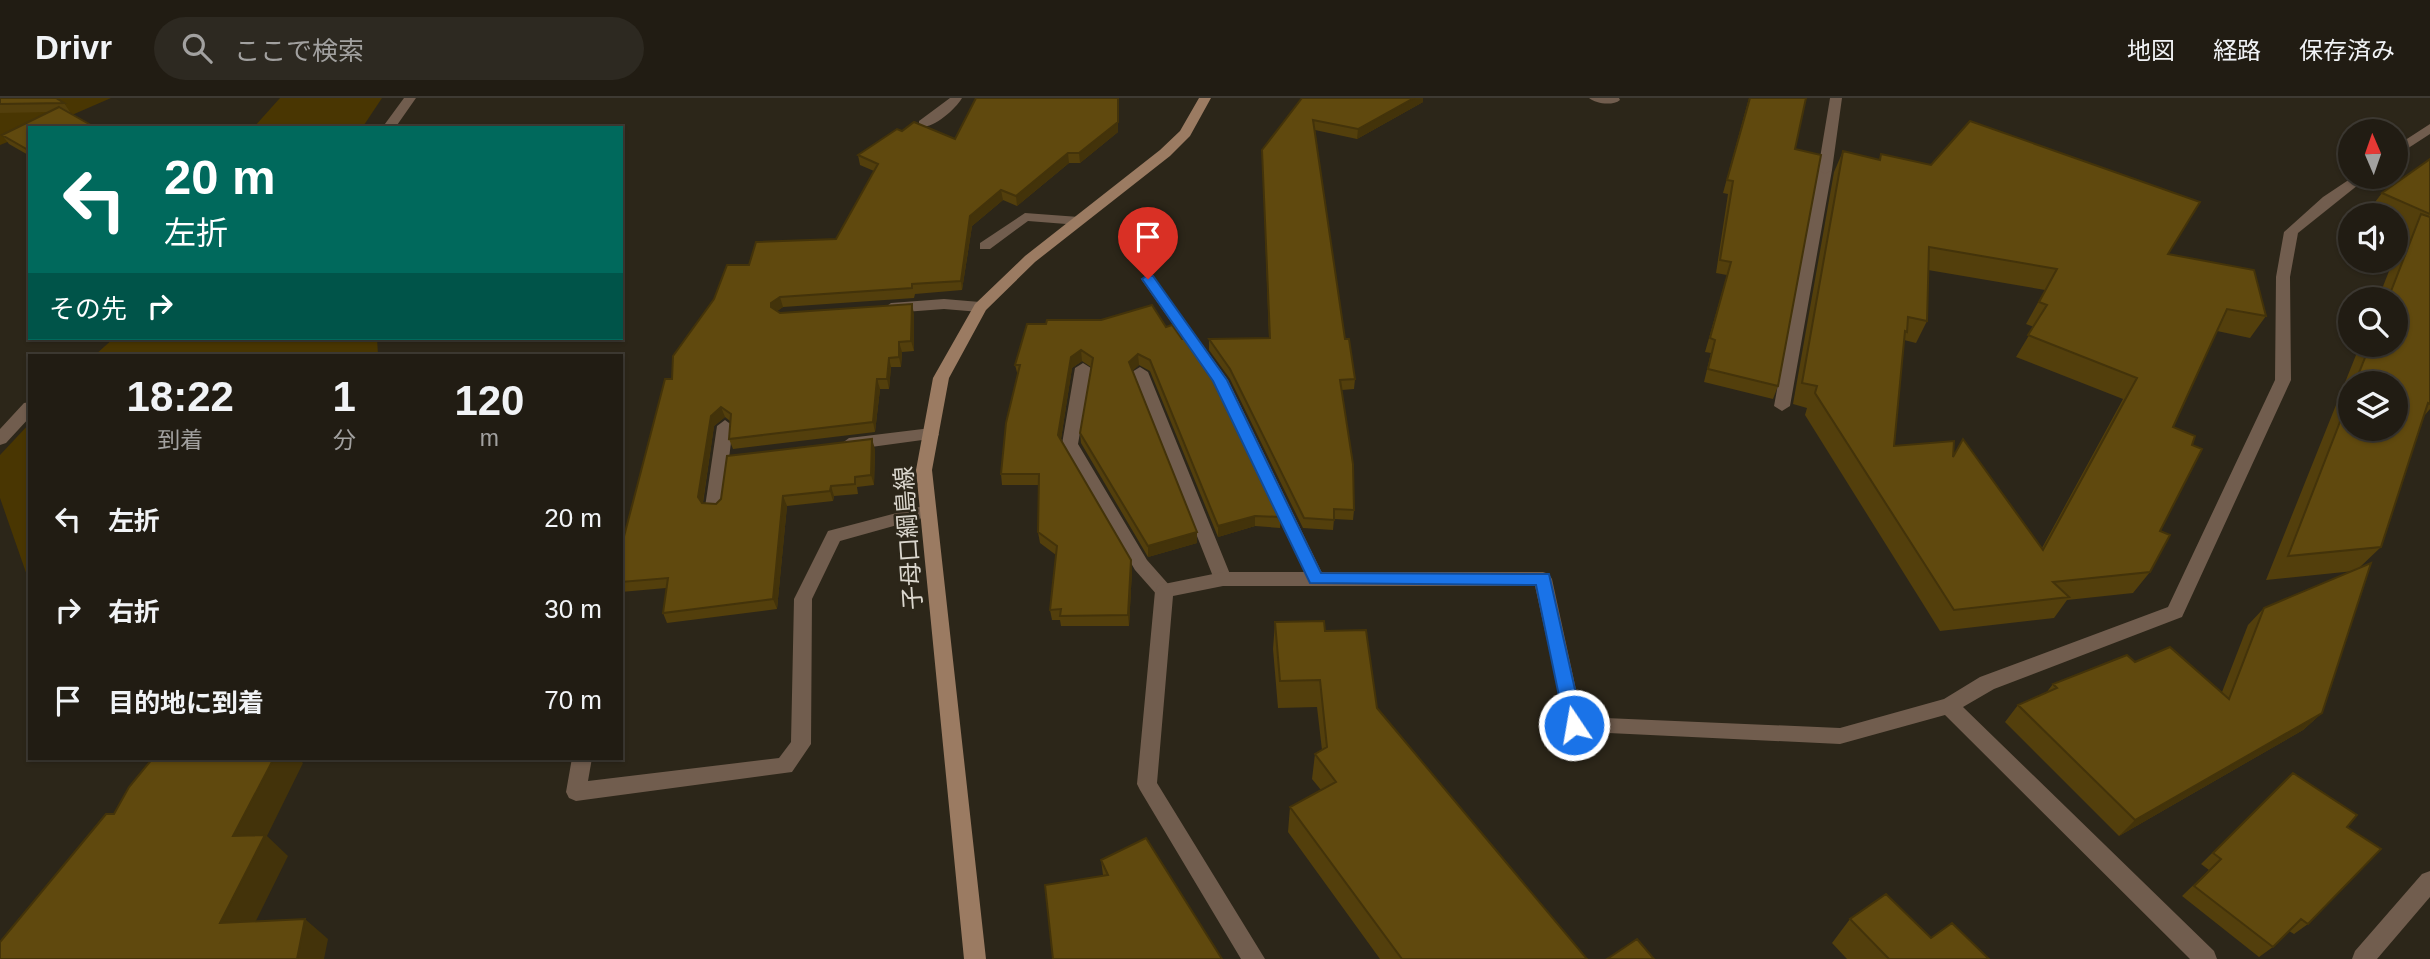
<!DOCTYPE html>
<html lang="ja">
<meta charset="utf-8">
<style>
:root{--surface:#211c13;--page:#2d2921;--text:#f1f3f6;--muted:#a2a1a0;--line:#3e3a33}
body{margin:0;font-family:Arial,"Noto Sans JP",sans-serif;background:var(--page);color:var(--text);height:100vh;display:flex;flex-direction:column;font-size:26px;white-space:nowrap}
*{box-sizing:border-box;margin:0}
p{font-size:23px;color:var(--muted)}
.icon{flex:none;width:38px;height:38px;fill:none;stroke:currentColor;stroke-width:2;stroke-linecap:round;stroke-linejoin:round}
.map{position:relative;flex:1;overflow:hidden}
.drawer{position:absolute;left:28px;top:256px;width:595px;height:406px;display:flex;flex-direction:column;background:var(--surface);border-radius:0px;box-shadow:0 2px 5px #0004,0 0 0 2px var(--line)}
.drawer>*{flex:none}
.guide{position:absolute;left:28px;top:28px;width:595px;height:214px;border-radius:0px;box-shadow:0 2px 5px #0004,0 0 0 2px var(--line);background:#00695c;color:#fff;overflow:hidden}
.needle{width:46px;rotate:358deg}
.tools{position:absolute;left:2338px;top:21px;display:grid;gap:14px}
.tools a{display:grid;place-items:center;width:70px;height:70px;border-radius:50%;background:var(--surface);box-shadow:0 2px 5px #0004,0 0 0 2px var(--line);font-size:35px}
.pin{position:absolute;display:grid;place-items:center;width:60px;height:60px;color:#fff;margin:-72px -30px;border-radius:50% 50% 50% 0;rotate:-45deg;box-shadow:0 0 7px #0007}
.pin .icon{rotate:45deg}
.me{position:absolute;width:77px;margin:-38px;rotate:348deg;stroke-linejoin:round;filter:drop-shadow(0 0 5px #0008)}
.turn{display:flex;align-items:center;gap:24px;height:147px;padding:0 21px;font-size:32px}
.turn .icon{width:91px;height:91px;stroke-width:2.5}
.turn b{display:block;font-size:49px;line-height:60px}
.then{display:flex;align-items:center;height:66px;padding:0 21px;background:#0003;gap:14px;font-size:26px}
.eta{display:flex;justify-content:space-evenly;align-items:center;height:119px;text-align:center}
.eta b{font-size:42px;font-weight:600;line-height:49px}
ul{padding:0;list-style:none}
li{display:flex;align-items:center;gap:21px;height:91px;padding:0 21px}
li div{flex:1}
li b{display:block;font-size:26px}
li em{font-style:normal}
header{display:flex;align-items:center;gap:42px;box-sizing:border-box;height:98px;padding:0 35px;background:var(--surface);border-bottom:2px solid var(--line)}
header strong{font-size:33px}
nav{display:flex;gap:38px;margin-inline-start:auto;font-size:24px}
.search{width:490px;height:63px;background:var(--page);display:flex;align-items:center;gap:18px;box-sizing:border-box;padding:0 24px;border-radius:38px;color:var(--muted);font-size:26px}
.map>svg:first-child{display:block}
</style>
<header>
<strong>Drivr</strong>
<div class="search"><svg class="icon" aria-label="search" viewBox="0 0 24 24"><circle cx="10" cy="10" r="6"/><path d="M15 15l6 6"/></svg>ここで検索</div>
<nav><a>地図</a><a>経路</a><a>保存済み</a></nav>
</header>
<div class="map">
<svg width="2430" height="861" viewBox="0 0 2430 861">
<rect width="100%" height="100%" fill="#2c2619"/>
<path fill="#493602" d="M0 0H111L42 30H30V35L0 47Z
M280 0H382L362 30H253Z
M114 240H377L378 257H95Z
M30 325V486L0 400V357Z"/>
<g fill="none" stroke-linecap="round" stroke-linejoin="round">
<path fill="#715d4e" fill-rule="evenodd" d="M404 0H416L395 30H382Z
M950 0H962C955 12 933 31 919 29V23Z
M1589 0H1619L1620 2C1613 8 1596 6 1589 0Z
M1825 68 1832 72 1790 308 1782 313 1774 308 1818 72Z
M1025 115 1079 119 1086 123 1079 127 1028 123 990 151H980V145Z
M1148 177 1153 178 1228 282 1325 481 1322 486H1310L1213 283 1141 181Z
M944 201 980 204 987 209 980 214 944 211 891 215 884 210 891 205Z
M1083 265 1091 270 1078 346 1147 462 1170 488 1173 493 1170 498H1158L1135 472 1062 346 1075 270Z
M1140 269 1148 274 1232 481 1229 486H1217L1214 481 1132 274Z
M30 304V319L6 345 0 347V331L24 305Z
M725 322 733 328 723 409 720 413H708L705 409 717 328Z
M931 330 939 336 937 340 849 352 841 346 849 340Z
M927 407 933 409 936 413 933 417 840 443 812 501 811 646 792 674 576 703 569 700 566 694 572 660H592L588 683 779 660 791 644 794 501 828 433Z
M2430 773V799L2377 861H2352L2355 853 2422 776Z"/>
<path fill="#715d4e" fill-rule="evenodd" d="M1830 0H1842L1832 72 1825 76 1818 72Z
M2430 26V36L2396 58V48Z
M2353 79H2368L2298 135 2290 179 2291 282 2182 519 1994 591 1963 609 2214 853 2217 861H2190L1945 617 1840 646 1567 633 1535 488H1223L1173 498 1157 685 1265 861H1241L1140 692 1137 686 1155 493 1158 488 1164 486 1223 474H1543L1549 476 1552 481 1582 619 1840 630 1944 601 1980 579 2168 509 2275 282 2276 179 2284 134 2323 99Z"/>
<path fill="#9b7b62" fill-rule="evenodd" d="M1199 0H1211L1190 38 1170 58 1035 164 986 212 949 280 932 372 986 861H964L916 372 933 280 975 206 1025 158 1160 52 1180 33Z"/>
</g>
<path fill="#533f0c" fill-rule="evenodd" d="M0 0 64 5 70 14H67L30 30V58L9 46 2 37 49 14 0 15Z
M1302 0H1423V4L1357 41 1315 32 1345 241 1355 281 1354 291 1342 292 1354 412 1353 422 1334 421 1333 432 1303 430 1230 281 1209 252V241L1269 240 1262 52Z
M1749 0H1806L1795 51 1778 288 1773 301 1704 284 1711 255 1705 254 1727 177 1716 175 1728 96 1723 95Z
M902 33 955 41 1118 34 1080 65H1069L1017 108 1003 102 972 128 962 192 915 196 914 200 783 209 777 213 780 215 914 216V253L902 254 901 269H891L889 291H880L875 334 733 351 729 341 730 323 725 319 714 328 703 405 716 406 875 351 874 387 857 389 858 396 834 398 833 403 787 408 777 511 667 525 663 515 666 490 621 494V450L672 281 749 167 836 141 874 73 860 67 858 57Z
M1843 53 1879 62 1881 56 2168 156 2266 218 2250 240 2217 233 2173 329 2160 433 2150 474 2133 495 2067 502 2054 520 1940 533 1805 317 1807 310 1793 306 1834 74ZM1928 172 2045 192 2026 226 2034 229 2016 259 2123 301 2042 450 1953 358 1894 348 1904 242 1916 245 1927 223Z
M2430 61V311L2424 318 2381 449 2359 470 2322 615 2303 632 2119 738 2005 624 2018 607 2046 595 2053 586 2135 564 2222 594 2248 527 2264 510 2354 473 2266 482 2360 247H2396V201H2378L2393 163H2396V156L2402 140 2409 131 2396 124V117H2380L2369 112 2382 95ZM2350 285H2396L2350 331Z
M1152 207 1281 419 1280 430 1255 428 1218 439 1150 273 1139 267 1132 273 1197 445 1148 459 1081 345 1080 335 1091 269 1082 263 1072 270 1061 341 1132 472 1129 528H1061L1060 522H1052L1050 512 1056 457 1040 445 1038 434 1039 387H1002L1001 376 1018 278 1015 267 1046 226 1101 222Z
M1275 524 1325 533 1377 610 1587 861H1380L1288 734 1290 709 1321 692 1312 681 1315 656 1322 652 1317 609 1278 610 1273 551Z
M2293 675 2347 729 2308 826 2294 836 2289 833 2273 849 2259 859 2182 798 2209 772 2201 766Z
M1101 762 1222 861 1103 777Z
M1850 821 1931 840 1989 861H1847L1832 845Z"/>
<path fill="#43330a" d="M1118 0V34L1080 65 1079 55Z
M1414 0H1423V4L1357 41 1358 31Z
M1068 55 1069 65 1017 108 1016 98Z
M1001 92 1003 102 972 128 962 192 961 183 970 118Z
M780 199 783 209 774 215 771 209V205Z
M912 206 914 216V253L911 243Z
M899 244 902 254 901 269 899 259Z
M1081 252 1082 263 1072 270 1060 347 1058 337 1071 259Z
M1138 256 1139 267 1130 275 1129 264Z
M889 260 891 269 889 291 887 281Z
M877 281 880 291 875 334 873 324Z
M721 309 725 319 714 328 702 409 698 399 711 318Z
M872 341 875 351 874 387 871 377Z
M831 388 834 398 833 403 830 393Z
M783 398 787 408 777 511 773 501Z
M1255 418V428L1218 439V428Z
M1197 434V445L1148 459V448Z
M1131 462 1132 472 1129 528 1128 517Z
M2322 615 2303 632 2119 738 2135 722Z
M267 660H298L303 665 267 738 288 758 245 845 220 825 233 738Z
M305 821 328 841 324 861H297Z"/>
<path fill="#60490e" stroke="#43330a" stroke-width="2" fill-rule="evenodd" d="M0 0H56L64 5 0 6Z
M976 0H1118V24L1079 55H1068L1016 98 1001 92 970 118 961 183 912 186V190L780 199 771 205V209L780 215 912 206 911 243 899 244V259L889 260 887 281H877L873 324 729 341 731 316 721 309 711 318 698 399 702 405 716 406 721 401 727 358 872 341 871 377 855 379V386L831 388 830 393 783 398 773 501 663 515 668 480 621 484V450L665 281H672L673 258 714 201 727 167H749L756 144 836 141 878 66 858 57 897 31 902 33 914 24 955 41Z
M1302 0H1414L1358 31 1313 22 1345 241H1349L1355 281 1340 282 1353 366 1354 412 1334 411V422L1304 420 1230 271 1209 241 1270 240 1262 52Z
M1750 0H1806L1795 51 1821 57 1778 288 1708 271 1715 242 1710 240 1731 164 1720 162 1733 83 1727 82Z
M59 9 96 30H30V53L2 37Z
M1970 23 2200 104 2168 156 2254 172 2266 218 2227 211 2173 329 2195 338 2192 347 2202 351 2160 433 2170 437 2150 474 2053 484 2069 499 1954 512 1815 295 1817 288 1802 285 1843 53 1880 62 1881 56 1931 67ZM1929 149 2057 171 2039 204 2047 207 2028 237 2137 280 2043 452 1963 341 1953 359 1954 343 1894 348 1905 233 1907 234 1908 219 1927 223Z
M2430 61V116L2382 95Z
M2421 116 2430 119V306L2428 305 2381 449 2288 458 2350 298V331H2396V285H2355L2370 247H2396V201H2388Z
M1152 207 1166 229 1172 227 1182 241H1188L1211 274 1281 419 1255 418 1218 428 1150 262 1138 256 1129 264 1197 434 1148 448 1080 335 1093 260 1081 252 1071 259 1058 337 1131 462 1128 517 1060 518 1061 511 1050 512 1057 448 1038 434 1039 376H1001L1006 325 1020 267H1015L1027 226H1046L1047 222H1101Z
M2371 465 2322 615 2135 722 2018 607 2057 590 2053 586 2127 557 2135 564 2170 549 2229 601 2264 510Z
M1324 523 1325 533 1366 532 1377 610 1587 861H1402L1290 709 1336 684 1315 656 1327 649 1320 582 1280 583 1275 524Z
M153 660H274L233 738 265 737 220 825 305 821 297 861H0V844L106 716H114L129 689Z
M2293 675 2357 717 2347 729 2381 751 2308 826 2301 821 2273 849 2194 788 2221 761 2213 755Z
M1146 740 1222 861H1053L1045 787 1108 777 1101 762Z
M1886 796 1931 840 1952 825 1989 861H1889L1850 821Z
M1637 841 1654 861H1607Z"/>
<path fill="#1a73e8" stroke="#114b97" stroke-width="2" d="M1148 177 1153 178 1227 282 1321 475 1549 476 1583 627 1580 632 1574 634 1567 632 1565 627 1536 487 1310 485 1213 283 1142 181Z"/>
<g text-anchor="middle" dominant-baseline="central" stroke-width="5" stroke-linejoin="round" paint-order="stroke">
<g font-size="24" fill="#dbd7ce" stroke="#2c2619">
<text transform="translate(908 440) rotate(-94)">子母口綱島線</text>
</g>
</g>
</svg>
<div class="tools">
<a><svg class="needle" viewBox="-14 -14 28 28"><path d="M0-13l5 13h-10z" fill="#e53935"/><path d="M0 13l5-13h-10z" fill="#a2a1a0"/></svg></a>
<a><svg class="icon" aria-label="sound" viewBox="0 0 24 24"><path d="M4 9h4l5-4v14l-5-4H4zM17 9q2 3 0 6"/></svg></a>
<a><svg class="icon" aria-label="search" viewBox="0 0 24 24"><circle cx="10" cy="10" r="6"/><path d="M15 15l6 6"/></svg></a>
<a><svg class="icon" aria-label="layers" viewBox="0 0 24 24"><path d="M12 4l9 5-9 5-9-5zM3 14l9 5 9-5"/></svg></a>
</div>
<div class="pin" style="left:1148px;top:181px;background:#d93025"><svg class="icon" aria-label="arrive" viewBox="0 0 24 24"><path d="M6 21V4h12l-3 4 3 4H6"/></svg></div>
<svg class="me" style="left:1574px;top:627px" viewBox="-20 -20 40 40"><circle r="17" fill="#1a73e8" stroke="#fff" stroke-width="3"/><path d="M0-11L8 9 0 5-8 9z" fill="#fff"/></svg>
<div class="guide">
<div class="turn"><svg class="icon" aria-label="left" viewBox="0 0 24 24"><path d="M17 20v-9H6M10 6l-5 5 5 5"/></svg><div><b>20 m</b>左折</div></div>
<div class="then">その先<svg class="icon" aria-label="right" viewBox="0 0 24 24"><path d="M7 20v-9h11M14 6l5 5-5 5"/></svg></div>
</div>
<section class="drawer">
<div class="eta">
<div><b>18:22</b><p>到着</p></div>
<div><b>1</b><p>分</p></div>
<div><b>120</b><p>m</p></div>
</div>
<ul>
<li><svg class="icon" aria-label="left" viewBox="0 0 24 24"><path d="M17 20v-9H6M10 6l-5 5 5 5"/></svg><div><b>左折</b></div><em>20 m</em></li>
<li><svg class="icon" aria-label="right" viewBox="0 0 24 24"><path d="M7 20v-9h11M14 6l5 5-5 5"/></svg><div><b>右折</b></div><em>30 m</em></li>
<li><svg class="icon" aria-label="arrive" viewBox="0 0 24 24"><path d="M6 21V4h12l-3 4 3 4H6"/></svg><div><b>目的地に到着</b></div><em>70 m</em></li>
</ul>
</section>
</div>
